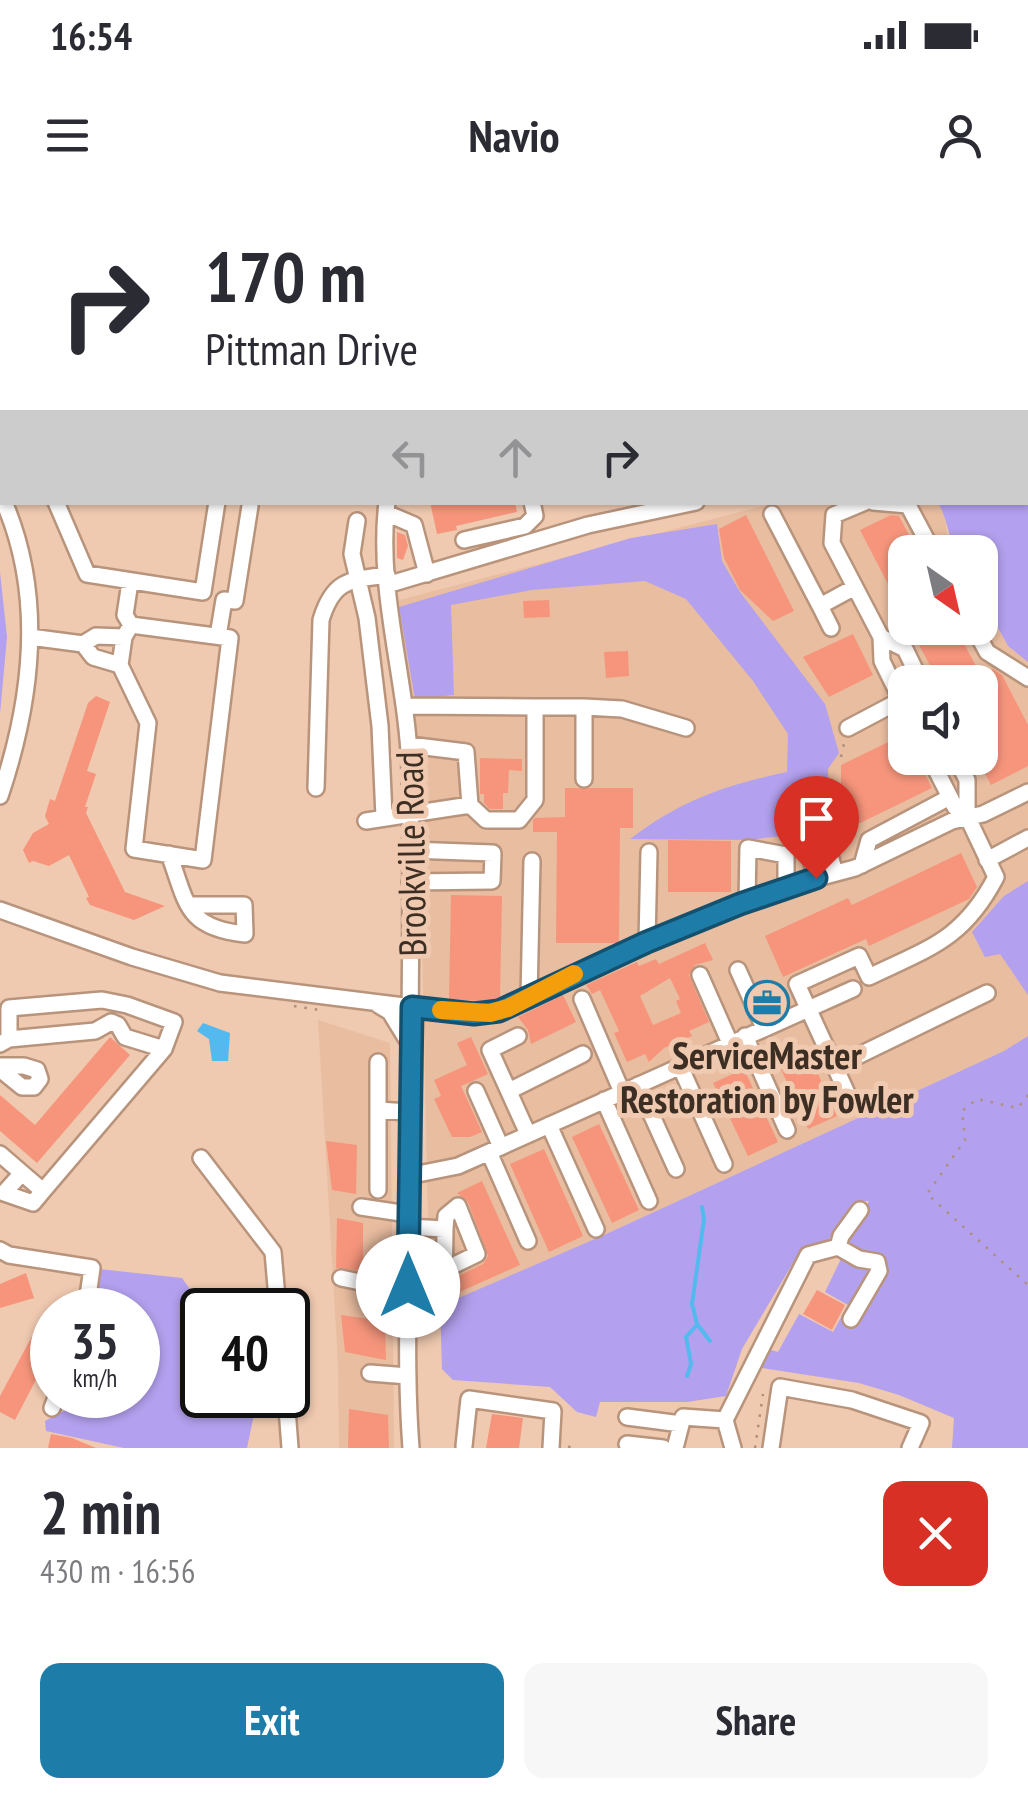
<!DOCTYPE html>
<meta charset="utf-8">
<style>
:root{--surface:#fff;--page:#f7f7f7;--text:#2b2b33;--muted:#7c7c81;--accent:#1e7ca9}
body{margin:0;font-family:"PT Sans Narrow",sans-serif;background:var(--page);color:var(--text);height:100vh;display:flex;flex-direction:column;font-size:38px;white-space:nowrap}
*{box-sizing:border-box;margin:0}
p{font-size:32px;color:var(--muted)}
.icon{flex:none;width:55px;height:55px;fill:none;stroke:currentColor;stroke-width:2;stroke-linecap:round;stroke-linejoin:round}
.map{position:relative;height:1248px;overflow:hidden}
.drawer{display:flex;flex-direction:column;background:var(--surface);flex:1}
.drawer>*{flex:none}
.banner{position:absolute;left:0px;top:0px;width:1030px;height:305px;box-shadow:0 2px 8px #0004;background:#fff;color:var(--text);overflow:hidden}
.needle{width:65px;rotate:146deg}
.controls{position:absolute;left:888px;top:335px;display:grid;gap:20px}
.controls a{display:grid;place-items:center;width:110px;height:110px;border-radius:20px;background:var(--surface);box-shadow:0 2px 8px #0004;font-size:50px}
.speed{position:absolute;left:30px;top:1088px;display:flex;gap:20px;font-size:50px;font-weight:700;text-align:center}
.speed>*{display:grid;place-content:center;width:130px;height:130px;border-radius:50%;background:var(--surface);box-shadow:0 2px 8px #0004;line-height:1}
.speed small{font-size:25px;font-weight:400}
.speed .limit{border:5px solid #111;border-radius:15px;background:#fff;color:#111}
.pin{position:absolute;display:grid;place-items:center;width:85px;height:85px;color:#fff;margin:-102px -42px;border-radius:50% 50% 50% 0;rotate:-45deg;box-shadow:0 0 10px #0007}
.pin .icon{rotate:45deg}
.me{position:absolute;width:110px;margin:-55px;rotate:0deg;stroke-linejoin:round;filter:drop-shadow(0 0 8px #0008)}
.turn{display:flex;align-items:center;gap:35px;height:210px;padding:0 40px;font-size:45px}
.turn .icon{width:130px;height:130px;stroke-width:2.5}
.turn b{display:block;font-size:70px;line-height:85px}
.lanes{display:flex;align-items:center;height:95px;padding:0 40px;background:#0003;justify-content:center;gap:50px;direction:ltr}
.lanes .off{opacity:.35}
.round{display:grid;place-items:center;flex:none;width:105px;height:105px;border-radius:20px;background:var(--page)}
.head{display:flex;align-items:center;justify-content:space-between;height:170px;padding:0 40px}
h1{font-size:60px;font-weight:700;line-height:75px}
.primary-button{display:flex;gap:20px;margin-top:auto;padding:20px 40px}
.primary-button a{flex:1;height:115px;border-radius:20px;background:var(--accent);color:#fff;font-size:40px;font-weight:700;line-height:115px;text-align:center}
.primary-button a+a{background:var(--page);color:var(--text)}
.status{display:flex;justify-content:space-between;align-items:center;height:70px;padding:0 50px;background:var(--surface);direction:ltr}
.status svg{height:28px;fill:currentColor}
header{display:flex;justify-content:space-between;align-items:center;height:130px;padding:0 40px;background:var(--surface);font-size:45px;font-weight:700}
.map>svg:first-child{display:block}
</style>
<div class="status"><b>16:54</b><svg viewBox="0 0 49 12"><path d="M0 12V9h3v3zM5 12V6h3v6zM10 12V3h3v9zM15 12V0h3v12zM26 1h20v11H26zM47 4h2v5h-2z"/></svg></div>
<header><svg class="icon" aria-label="menu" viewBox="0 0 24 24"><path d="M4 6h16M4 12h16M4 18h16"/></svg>Navio<svg class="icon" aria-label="person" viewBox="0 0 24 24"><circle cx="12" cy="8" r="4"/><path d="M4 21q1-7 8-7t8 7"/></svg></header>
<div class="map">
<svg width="1028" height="1248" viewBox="0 0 1028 1248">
<rect width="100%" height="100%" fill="#efc9b0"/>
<path fill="#e9bda0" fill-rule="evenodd" d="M775 303H943L947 334 957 352H905V428H980V395L1008 446 1028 462V836L1004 851 604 1035 430 1111 418 553 399 400ZM905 482H980V558H905Z
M318 820 390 843 394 1248H339L338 1164Z"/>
<path fill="#b3a0ee" d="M993 0H1028V462L1008 446 980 395V352H957C947 335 947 316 938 303L1028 302V2Z
M0 8H2V206L0 205Z
M717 324 722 361 740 392 825 504 839 553 828 569 829 631 747 640 630 639C681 600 725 585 787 572L788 534 753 481 686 399 645 381 532 390 451 405 454 495 415 499 399 407 631 338Z
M0 372 7 437 0 514Z
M1028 681V795L1000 754 985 757 972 732 1004 696Z
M1028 836V1248H952L954 1218 899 1195 859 1183 756 1167 764 1148 778 1152 799 1114 833 1132 848 1105 825 1092 869 1001H857L826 1043 800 1051 742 1149 726 1196 687 1202H600L596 1217 577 1212 550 1187 453 1180 442 1169 440 1106 604 1035 1004 851Z
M99 1069 182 1078 199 1102 252 1105 255 1110H202V1195H258L247 1248H124L46 1231 45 1221 73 1206 77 1195H138V1110H95Z"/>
<path fill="#53b9ef" d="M203 823 230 833 228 861H212L209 839 197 831Z"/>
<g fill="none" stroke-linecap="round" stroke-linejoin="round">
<path stroke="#53b9ef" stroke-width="4" d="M702 1007 704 1019 692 1104 697 1124 710 1141
M687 1176 691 1164 686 1137 696 1126"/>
</g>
<path fill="#f6957c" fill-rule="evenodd" d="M430 302H515L517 312 456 326 457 330 437 334Z
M746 315 794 411 773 421 740 390 724 358 719 329Z
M891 315 899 316 918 352H905V417L860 330Z
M397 332 405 335 408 346 403 360 397 358Z
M549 400 550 417 524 418 523 401Z
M910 428H956L981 476 993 469 1002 475 1028 525V566L991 585 977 558H980V482H939Z
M853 434 873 475 829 497 803 457Z
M628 451 629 476 606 478 604 452Z
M96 496 110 502 87 571 96 574 85 607H88L86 613 125 692 165 706 134 720 90 705 86 698 89 697 69 655 49 666 33 661 29 663 23 650 33 633 49 624 45 616 50 599 55 601 88 503Z
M905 534V558H917L932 588 854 626 841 598V565Z
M480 558 522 559V571L509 570 508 593H503V609H490L484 603V594H480Z
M565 588H633V628H620L619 743H556L557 632H533V620L535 618 565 617Z
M668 640 731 641V692H668Z
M961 653 977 687 969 699 869 746 866 739 783 777 765 736 848 698 852 705Z
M451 695 502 696 500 799 490 802 449 799Z
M705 743 713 760 695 765 689 775 709 822 689 831 692 836 664 848 649 862 645 854 627 862 614 833 619 831 600 790 592 794 586 785 637 762 639 766 656 759 659 764ZM670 778 680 799 676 801 681 813 653 825 640 796Z
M563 795 576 822 531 844 528 830 518 817Z
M110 837 130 855 37 963 0 931V895L35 925Z
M471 837 488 874 461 886 482 932 470 937H452L434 899 441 896 434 880 467 865 457 843Z
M810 856 837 916 808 929 781 869Z
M744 869 778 942 748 956 713 883Z
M599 924 639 1010 612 1023 572 937Z
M326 941 357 945 356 994 332 990Z
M544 949 583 1036 549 1052 510 964Z
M482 981 520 1065 455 1094 456 1077 483 1064 488 1056 468 1002 457 993Z
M337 1018 363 1023V1071L336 1068Z
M26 1073 34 1098 0 1108V1084Z
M817 1090 845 1105 832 1130 803 1114Z
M341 1115 385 1121 386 1160 345 1152Z
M38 1125 52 1133V1149L15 1220 0 1212V1196Z
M349 1209 388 1215 389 1248H348Z
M492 1214 523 1218 519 1248H486Z
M51 1234 72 1238 96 1248H48Z"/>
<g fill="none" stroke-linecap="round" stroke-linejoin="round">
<defs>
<path id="minor" d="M33 0 70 2
M145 0V2
M778 0V2
M414 2 417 0
M679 2 681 0
M0 150 2 138
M0 175 2 176
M56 302 87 374 203 392 217 302
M387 302C376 394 408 482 410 573 413 733 408 892 408 1051 408 1117 406 1183 411 1248
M865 302 834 315 832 343 881 437 882 461 905 508
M873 302 908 305 933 352
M386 313 414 325 427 374
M772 314 820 406 855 387
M357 321 352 354 367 418 380 526 384 617
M464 340 525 326 535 316 532 302
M130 382 125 415 131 425
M387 385 588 325 696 302
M820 406 831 428
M131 425 230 438 203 660 134 649 148 523 120 465 124 437Z
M974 428 987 452 1028 478
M218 436 224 400 235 401 250 306
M30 437 83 444 96 436 124 437
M881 437 905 449 921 482
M83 444 93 457 120 465
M405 506 535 507V600L519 620H486L470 605
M535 507H584V579
M584 507 622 509 686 528
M848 528 901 500
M956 558 967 580V616
M316 588 321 420C333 380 349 380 387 375
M0 596C32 501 45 397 4 302
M366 621 470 605 466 552 409 545
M826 641 835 673
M808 649 816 678
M169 654C187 703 185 728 245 734L244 705H188
M987 660 1028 638
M862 665 869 640 950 597
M410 682 492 681 493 653 410 650
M747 701 748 648 786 655V687
M0 710 132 757 220 783 412 807 491 813 509 808 576 773 740 704 795 684 855 668 952 621 983 614 1028 592
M647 742 649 652
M738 770 764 828
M700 775 730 843
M529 797 532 661
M582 799 622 892
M377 804 390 812 409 843
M518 836 490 850 528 934
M745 836 787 930
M0 844 9 839 95 831 111 822 118 825 125 837 164 849 174 822 127 805 102 800 9 808V839
M378 862V910
M0 866H24L37 870 40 879 34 887H22L0 869
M680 866 724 964
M835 867 987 793
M638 885 676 969
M476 891 501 947
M509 891 583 854
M604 900 649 1001
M852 904 797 784 859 756 869 777C929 748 963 740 996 677L967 616 955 607 930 558
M549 925 596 1029
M489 952 528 1041
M0 954 22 973
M201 958 273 1052 278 1110
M408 976 458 966 853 789
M378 990V910L409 912
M43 991 22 973 4 993 33 1003 43 991 164 849
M361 1007 408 1014
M408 1027 445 1029 444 1092
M838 1047 841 1036 860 1010
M0 1050 9 1055 92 1068 86 1110
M444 1070 477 1054 458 1006 446 1016 445 1029
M341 1078 408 1092
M370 1173 408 1176
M286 1195 290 1248
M52 1208 57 1195
M627 1217 681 1224
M627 1244 663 1248
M464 1246 469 1199 553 1211 551 1248
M675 1248 683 1217 725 1220
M733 1248 725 1220 808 1055 838 1047 859 1059 877 1062 879 1071 851 1119
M771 1248 780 1187 852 1200 921 1223 910 1248"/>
</defs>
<use href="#minor" stroke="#b8947c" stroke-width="20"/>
<path stroke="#ad8f7c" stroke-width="2.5" stroke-dasharray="2.5 8" stroke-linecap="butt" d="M841 557 845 539
M832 609 833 628
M294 806 325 811
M1028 895 1018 908 977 899 962 911 965 940 927 994 1028 1085
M569 1248 570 1245
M755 1248 763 1194"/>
<use href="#minor" stroke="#fff" stroke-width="15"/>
</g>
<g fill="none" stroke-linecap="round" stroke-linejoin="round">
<defs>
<path id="route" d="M408 1086 412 807 474 814 499 811 647 742 740 704 816 678"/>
</defs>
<use href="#route" stroke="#14516e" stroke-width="25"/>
<use href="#route" stroke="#1e7ca9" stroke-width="18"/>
<path stroke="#f59e0b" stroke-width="18" d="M441 810 490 813 508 808 574 774"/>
</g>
<defs>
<symbol id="office-ring" viewBox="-11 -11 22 22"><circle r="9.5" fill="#efc9b0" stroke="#1e7ca9" stroke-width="1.5"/><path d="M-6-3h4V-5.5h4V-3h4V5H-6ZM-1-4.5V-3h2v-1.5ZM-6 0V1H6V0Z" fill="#1e7ca9"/></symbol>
</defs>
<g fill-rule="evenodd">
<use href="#office-ring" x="742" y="778" width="50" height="50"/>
</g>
<g text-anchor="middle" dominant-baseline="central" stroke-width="10" stroke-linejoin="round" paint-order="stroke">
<g font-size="38" fill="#3d2e24" stroke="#efc9b0">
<text transform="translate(410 654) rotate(-91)">Brookville Road</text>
</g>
<g font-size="38" font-weight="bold" fill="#3d2e24" stroke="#efc9b0">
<text x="767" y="854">ServiceMaster<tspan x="767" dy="44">Restoration by Fowler</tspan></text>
</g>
</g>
</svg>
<div class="controls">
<a><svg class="needle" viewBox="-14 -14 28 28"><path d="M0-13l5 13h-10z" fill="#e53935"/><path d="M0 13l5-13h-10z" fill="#7c7c81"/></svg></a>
<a><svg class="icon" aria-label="sound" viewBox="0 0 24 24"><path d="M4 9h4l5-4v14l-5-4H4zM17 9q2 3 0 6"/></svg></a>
</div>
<div class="speed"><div>35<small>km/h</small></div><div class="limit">40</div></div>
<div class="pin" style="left:816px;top:678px;background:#d93025"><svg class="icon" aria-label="arrive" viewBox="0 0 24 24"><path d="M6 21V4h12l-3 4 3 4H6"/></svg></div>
<svg class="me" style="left:408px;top:1086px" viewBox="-20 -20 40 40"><circle r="19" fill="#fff"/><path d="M0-13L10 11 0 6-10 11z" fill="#1e7ca9"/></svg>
<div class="banner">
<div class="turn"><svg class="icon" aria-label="right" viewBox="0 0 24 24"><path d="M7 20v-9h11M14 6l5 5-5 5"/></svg><div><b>170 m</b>Pittman Drive</div></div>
<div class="lanes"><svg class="icon off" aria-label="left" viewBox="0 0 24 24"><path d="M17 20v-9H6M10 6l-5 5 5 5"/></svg><svg class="icon off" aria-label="ahead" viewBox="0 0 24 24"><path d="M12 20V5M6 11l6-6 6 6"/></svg><svg class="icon" aria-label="right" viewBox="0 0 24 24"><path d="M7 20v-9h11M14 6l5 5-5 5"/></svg></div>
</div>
</div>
<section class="drawer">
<div class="head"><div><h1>2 min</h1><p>430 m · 16:56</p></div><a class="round" style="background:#d93025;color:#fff"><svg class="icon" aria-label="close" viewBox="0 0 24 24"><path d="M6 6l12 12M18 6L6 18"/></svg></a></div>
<div class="primary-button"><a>Exit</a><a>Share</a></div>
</section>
